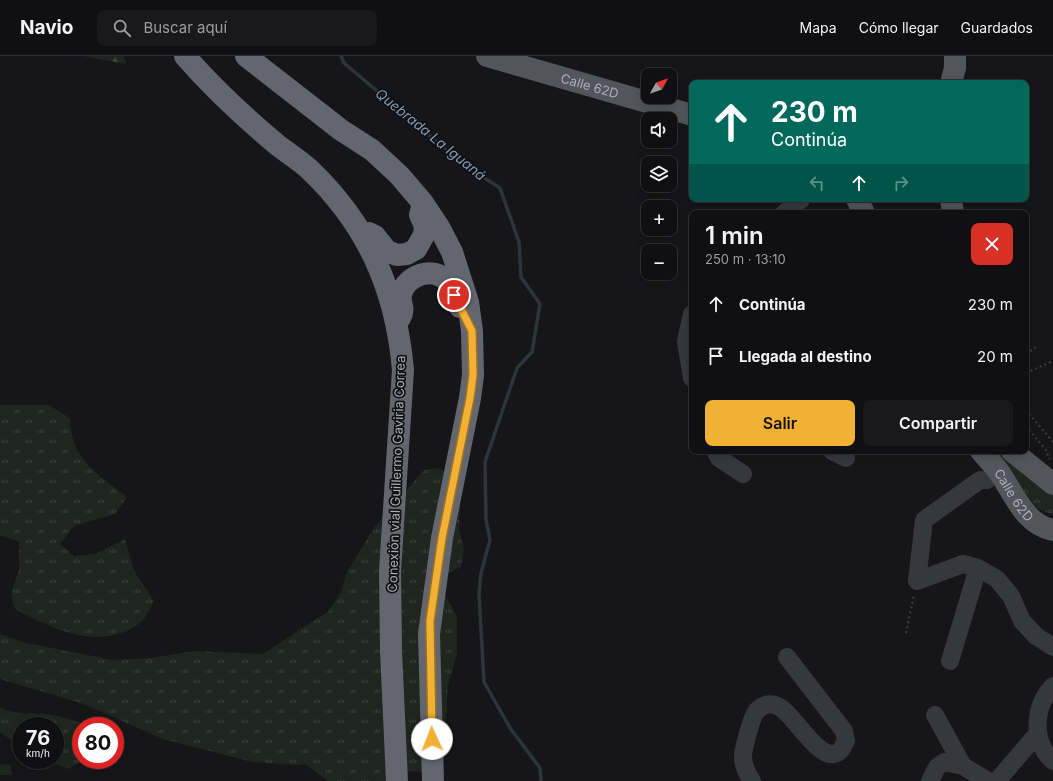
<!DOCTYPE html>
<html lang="es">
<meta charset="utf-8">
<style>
:root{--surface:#101012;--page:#19191b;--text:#f1f3f6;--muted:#9c9d9f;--line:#303032;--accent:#f2b134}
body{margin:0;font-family:Inter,sans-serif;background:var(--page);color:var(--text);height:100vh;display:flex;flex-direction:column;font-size:15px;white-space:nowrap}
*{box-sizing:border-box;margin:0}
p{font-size:13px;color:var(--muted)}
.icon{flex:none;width:22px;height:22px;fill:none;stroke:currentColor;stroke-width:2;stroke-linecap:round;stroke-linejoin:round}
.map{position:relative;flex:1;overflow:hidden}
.details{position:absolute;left:689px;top:154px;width:340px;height:244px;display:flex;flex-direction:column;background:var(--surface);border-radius:8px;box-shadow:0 2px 10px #0003,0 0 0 1px var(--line)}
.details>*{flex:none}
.guide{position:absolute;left:689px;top:24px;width:340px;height:122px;border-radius:8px;box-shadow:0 2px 10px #0003,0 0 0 1px var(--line);background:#00695c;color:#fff;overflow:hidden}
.needle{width:26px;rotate:50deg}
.buttons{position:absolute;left:641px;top:12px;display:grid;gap:8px}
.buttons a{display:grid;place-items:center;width:36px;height:36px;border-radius:8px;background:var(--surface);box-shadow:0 2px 10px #0003,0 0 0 1px var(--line);font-size:20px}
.speed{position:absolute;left:12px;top:661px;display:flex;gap:8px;font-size:20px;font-weight:700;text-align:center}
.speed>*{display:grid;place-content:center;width:52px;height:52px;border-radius:50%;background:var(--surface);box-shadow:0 2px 10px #0003,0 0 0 1px var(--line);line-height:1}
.speed small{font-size:10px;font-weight:400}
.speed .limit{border:6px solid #d22;background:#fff;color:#111}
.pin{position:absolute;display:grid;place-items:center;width:34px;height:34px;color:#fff;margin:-17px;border:2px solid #fff;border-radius:50%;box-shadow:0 1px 4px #0007}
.me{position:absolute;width:44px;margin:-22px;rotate:358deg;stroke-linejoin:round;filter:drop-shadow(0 0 3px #0008)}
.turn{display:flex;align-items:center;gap:14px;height:84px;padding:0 16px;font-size:18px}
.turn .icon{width:52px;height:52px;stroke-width:2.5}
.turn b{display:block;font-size:28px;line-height:34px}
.lanes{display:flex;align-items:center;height:38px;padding:0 16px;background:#0003;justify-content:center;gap:20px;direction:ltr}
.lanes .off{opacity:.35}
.round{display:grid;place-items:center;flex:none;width:42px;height:42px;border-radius:8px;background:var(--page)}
.head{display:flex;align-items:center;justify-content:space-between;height:68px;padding:0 16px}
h1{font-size:24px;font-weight:600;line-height:30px}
.cta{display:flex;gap:8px;margin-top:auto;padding:8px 16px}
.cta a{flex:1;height:46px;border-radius:8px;background:var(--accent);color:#111;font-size:16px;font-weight:600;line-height:46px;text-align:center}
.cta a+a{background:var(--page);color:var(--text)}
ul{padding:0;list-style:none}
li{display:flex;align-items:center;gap:12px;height:52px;padding:0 16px}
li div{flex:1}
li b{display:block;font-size:15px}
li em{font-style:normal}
header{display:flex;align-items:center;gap:24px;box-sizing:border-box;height:56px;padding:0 20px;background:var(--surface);border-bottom:1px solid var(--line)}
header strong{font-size:19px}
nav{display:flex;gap:22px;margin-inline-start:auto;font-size:14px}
.search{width:280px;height:36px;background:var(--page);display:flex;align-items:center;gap:10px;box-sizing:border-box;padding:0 14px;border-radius:8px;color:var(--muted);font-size:15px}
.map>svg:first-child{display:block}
</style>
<header>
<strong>Navio</strong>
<div class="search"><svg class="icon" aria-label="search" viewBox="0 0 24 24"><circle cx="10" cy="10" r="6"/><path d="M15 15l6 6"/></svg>Buscar aquí</div>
<nav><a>Mapa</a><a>Cómo llegar</a><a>Guardados</a></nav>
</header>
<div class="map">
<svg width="1053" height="725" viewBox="0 0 1053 725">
<defs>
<pattern id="grass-tufts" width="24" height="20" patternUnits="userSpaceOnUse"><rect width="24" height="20" fill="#1e261f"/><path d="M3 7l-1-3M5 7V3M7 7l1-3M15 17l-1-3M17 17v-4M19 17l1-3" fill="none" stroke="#3c433d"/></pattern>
<pattern id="forest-firs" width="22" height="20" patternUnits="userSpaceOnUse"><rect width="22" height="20" fill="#1e261f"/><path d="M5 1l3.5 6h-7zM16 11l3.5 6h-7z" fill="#3c433d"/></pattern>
</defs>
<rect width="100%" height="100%" fill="#161618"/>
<path fill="url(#grass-tufts)" d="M0 349H48L70 362C71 405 97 417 127 441L115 458 74 470 60 488 74 500 95 498 125 483 134 515 154 545C150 552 145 564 139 568 98 596 52 573 14 552L11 537 19 514V486L0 479Z
M995 395H1004L1053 433V459L1028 448Z
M440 412 455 425 460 450 459 474 464 493 461 511 436 522 457 561V597L448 630 443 703 429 717 400 714 401 725H328L305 708 294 709 253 706 163 683 81 647 0 623V578L26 587 113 604 151 602 194 595 263 598 299 574 328 556 341 536 347 516 374 472 424 414Z
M0 651C14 660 32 656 48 658 63 661 76 665 90 670H81V704H83L68 713 45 704H55V670H21V691L19 690 0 676Z
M0 708 10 709 12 719H0Z"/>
<path fill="url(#forest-firs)" d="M83 0H124L126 8Z"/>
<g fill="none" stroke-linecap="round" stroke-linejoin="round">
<path stroke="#2c353c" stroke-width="3.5" d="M341 0 344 7 463 108 500 132 519 186 521 221 540 248 532 296 517 312 485 406 486 464 490 484 481 517 479 538 484 626 510 672 540 712 541 725"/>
<path stroke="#3d3f44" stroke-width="2" stroke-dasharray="2 3" stroke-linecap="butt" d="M1026 298 1036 291
M1026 317 1053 305
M1026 354 1053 386
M1026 370 1046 394 1049 403
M906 577 914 539"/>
<path stroke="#37383d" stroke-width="18" d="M784 157 802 143
M692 258 686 285 692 322
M715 395 719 402 743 418
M832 395 846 402
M999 416 987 424H980L924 464 917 525 963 508 978 512 997 523 1011 540 1022 565 1036 580 1053 591
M950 605 978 512
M1053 630C1034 650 1031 685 1053 705
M935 659 963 710
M752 725C747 718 743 709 743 700 743 694 752 660 756 656 760 650 768 647 775 649 793 653 820 712 840 695 842 693 844 688 846 685L844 675 787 601
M930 725 937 711 944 706 963 710 988 725
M997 725 1038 677"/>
<g stroke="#53555c" stroke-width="22">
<path id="s1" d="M487 0 692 59"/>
<path d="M951 27 955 12V0"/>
<path d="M857 143 864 157"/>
<path d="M951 143 953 157"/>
<path id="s2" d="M981 395C987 402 994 409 999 416 1015 439 1024 468 1053 474"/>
<path d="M1012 395 1053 428"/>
</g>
<path stroke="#63666e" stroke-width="22" d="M185 0C212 31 243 60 275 87 286 96 298 103 309 113 368 169 396 234 403 314L390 515 391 595 397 725
M246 0 341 74 372 94 399 119 423 147 439 171 452 196 468 246 472 275 473 319 470 342 442 482 429 578 433 725
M369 177 375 180 387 195 397 199 407 198 416 193 424 179 425 170 420 159 423 148
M400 262C406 251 399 248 401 238 407 219 433 209 448 226 453 232 456 244 460 251"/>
</g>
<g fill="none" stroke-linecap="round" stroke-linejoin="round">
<defs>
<path id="route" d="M432 683 430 565 442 482 470 342 473 319 472 275 454 239"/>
</defs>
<use href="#route" stroke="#9d7322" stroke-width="10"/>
<use href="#route" stroke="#f2b134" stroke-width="7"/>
</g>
<g text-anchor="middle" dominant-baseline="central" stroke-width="3.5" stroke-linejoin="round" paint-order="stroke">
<g font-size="13" fill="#a8adb8" stroke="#111113">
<text stroke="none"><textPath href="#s1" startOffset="107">Calle 62D</textPath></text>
<text transform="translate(396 418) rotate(-88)">Conexión vial Guillermo Gaviria Correa</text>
<text stroke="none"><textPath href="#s2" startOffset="55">Calle 62D</textPath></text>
</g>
<g font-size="14" font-style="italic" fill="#7f9bb3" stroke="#111113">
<text transform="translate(431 78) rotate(39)">Quebrada La Iguaná</text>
</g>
</g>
</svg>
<div class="buttons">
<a><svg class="needle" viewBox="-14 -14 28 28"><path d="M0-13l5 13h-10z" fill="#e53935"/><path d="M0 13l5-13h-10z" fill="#9c9d9f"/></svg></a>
<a><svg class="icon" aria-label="sound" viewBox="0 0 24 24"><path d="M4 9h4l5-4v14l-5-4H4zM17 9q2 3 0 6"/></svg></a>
<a><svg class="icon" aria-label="layers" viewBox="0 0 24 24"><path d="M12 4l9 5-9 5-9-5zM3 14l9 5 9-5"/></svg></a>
<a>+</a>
<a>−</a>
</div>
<div class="speed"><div>76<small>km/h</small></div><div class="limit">80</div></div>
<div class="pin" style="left:454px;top:239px;background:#d93025"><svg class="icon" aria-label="arrive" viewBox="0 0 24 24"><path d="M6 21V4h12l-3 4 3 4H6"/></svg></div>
<svg class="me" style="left:432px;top:683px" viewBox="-20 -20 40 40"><circle r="19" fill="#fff"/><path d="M0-13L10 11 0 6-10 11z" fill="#f2b134"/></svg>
<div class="guide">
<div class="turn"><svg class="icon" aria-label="ahead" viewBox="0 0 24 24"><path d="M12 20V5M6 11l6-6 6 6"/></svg><div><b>230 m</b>Continúa</div></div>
<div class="lanes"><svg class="icon off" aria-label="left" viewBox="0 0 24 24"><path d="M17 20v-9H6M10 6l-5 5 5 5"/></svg><svg class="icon" aria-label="ahead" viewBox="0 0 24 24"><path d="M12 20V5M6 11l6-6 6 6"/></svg><svg class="icon off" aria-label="right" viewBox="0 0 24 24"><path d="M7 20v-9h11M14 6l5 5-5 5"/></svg></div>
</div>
<section class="details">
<div class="head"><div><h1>1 min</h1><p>250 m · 13:10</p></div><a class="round" style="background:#d93025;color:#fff"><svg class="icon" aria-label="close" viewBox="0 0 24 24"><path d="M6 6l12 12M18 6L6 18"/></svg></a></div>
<ul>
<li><svg class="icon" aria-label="ahead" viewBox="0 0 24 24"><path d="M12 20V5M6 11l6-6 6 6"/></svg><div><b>Continúa</b></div><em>230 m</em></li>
<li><svg class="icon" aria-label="arrive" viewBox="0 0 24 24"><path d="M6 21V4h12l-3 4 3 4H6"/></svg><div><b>Llegada al destino</b></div><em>20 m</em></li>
</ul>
<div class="cta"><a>Salir</a><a>Compartir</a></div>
</section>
</div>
